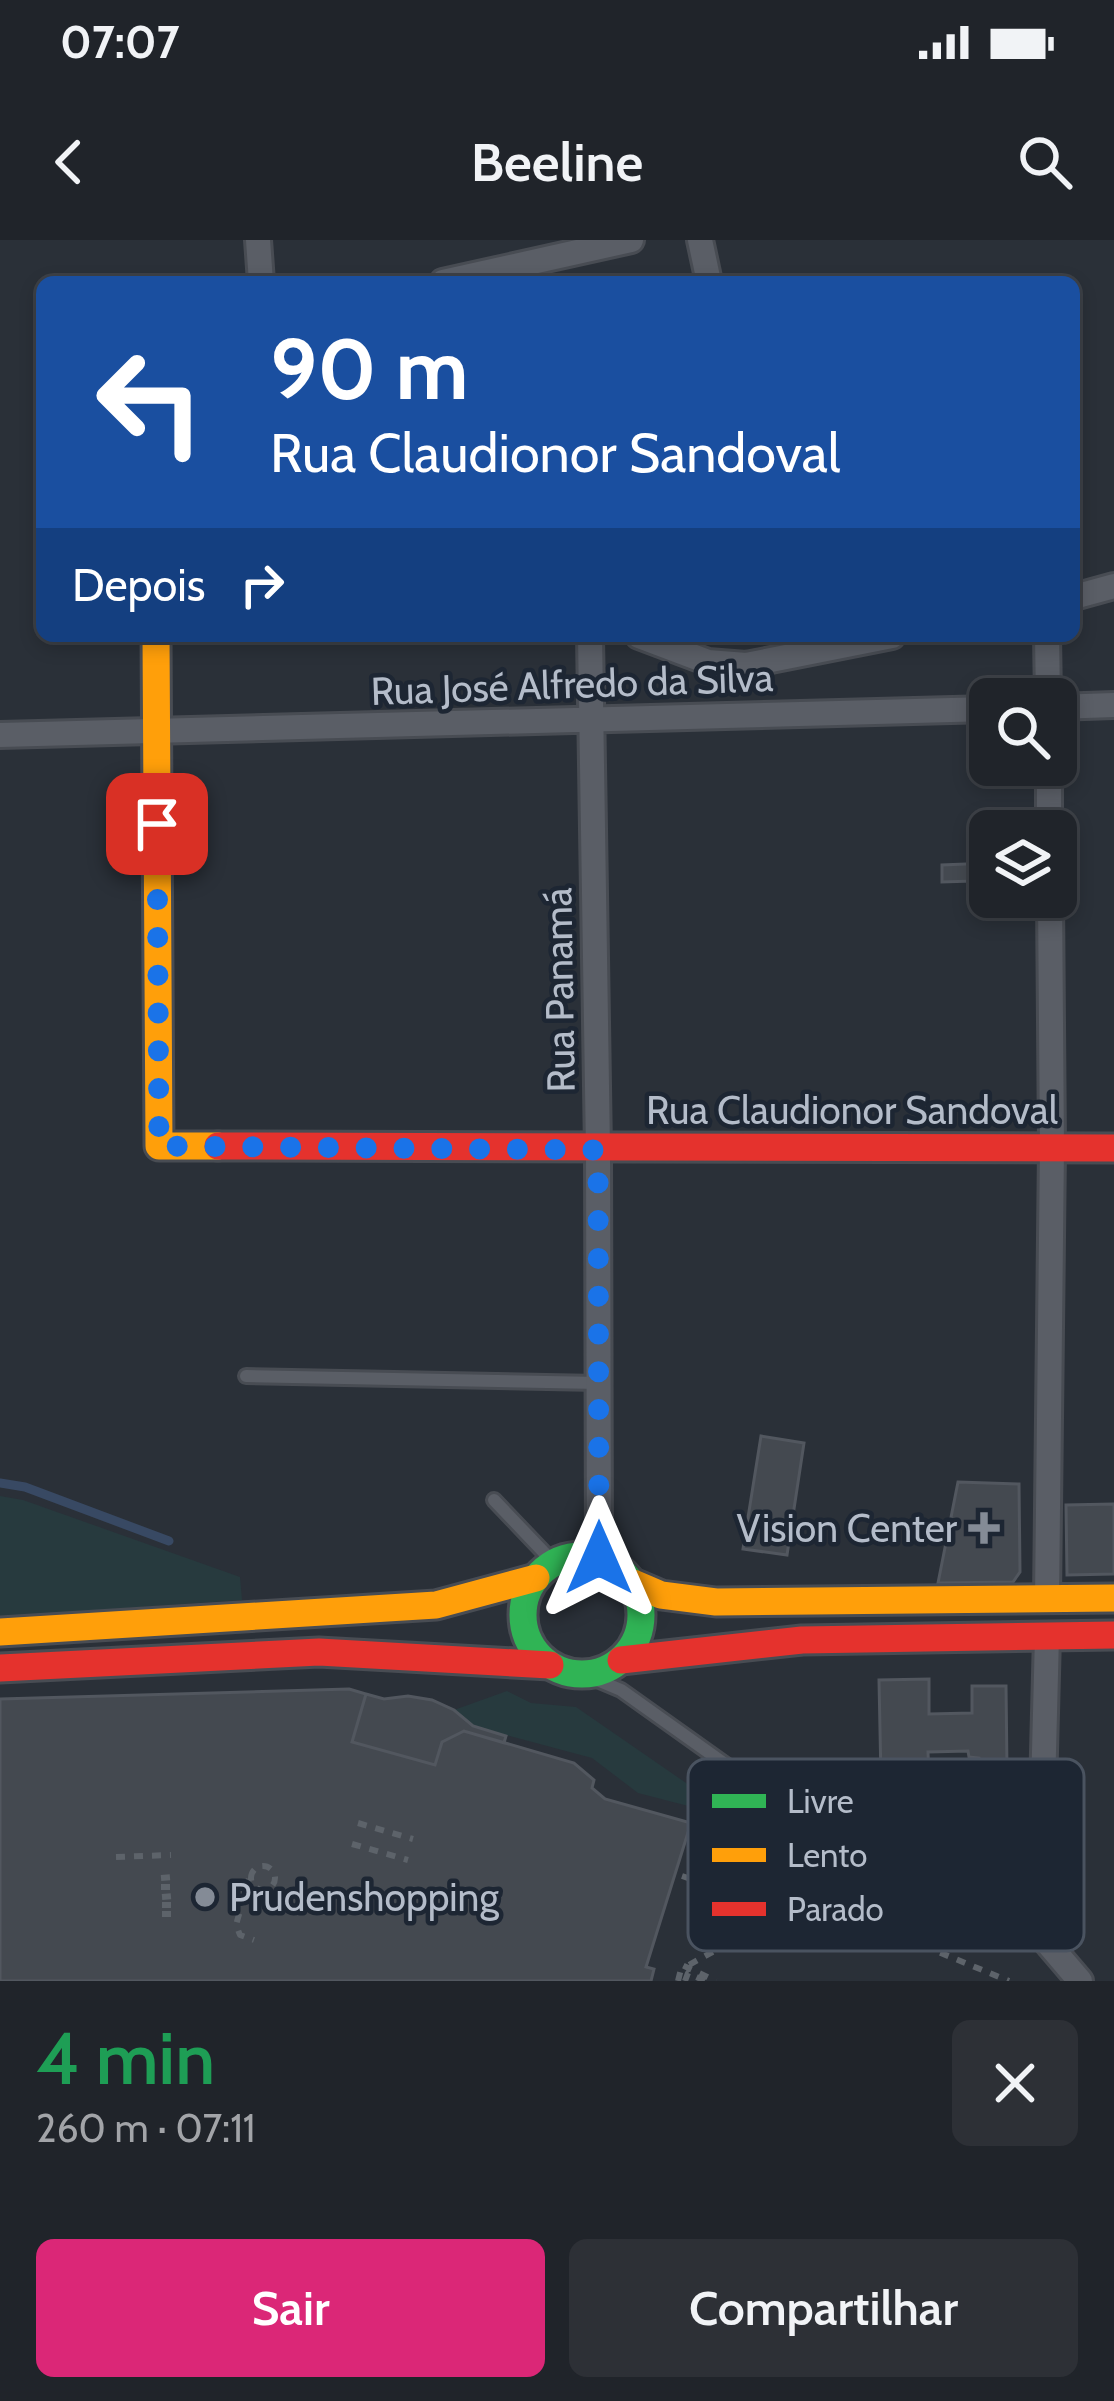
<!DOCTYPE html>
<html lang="pt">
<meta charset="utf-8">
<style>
:root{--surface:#20242a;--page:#2d3036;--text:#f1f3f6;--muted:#a2a4a8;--line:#3d4147;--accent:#db2777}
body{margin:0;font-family:Cabin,sans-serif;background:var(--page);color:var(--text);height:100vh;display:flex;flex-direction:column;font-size:45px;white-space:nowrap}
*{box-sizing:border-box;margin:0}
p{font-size:39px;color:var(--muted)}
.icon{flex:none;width:66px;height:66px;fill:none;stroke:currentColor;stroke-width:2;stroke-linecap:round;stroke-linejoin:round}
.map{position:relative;height:1741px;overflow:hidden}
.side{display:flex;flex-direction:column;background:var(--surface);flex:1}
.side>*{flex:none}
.guide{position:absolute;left:36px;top:36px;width:1044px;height:366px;border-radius:18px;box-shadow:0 6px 18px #0003,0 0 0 3px var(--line);background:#1a4fa0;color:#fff;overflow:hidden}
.tools{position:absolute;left:969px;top:438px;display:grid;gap:24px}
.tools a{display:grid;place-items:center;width:108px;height:108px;border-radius:18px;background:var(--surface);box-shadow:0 6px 18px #0003,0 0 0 3px var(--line);font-size:60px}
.pin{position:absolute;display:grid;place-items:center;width:102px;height:102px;color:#fff;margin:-51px;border-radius:24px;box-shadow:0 6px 18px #0006}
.me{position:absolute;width:132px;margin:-66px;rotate:0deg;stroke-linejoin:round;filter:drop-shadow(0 0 9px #0008)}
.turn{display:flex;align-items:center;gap:42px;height:252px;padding:0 36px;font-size:54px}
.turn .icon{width:156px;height:156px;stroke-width:2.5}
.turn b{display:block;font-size:84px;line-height:102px}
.then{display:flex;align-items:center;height:114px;padding:0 36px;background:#0003;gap:24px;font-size:45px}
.round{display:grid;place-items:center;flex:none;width:126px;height:126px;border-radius:18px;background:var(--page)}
.overview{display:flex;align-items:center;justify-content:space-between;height:204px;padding:0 36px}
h1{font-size:72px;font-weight:600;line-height:90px;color:#1e9e55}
.cta{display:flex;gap:24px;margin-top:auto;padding:24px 36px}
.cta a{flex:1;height:138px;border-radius:18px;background:var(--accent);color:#fff;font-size:48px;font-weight:600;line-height:138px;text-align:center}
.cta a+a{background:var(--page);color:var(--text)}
.status{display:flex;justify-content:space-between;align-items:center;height:84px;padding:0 60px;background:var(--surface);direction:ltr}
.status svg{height:33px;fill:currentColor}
header{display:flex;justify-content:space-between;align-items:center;height:156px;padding:0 36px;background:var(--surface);font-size:54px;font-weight:600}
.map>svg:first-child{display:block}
</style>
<div class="status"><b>07:07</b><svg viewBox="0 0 49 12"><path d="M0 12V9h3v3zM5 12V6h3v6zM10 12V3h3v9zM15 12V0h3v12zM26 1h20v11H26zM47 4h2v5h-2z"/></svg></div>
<header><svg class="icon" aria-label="back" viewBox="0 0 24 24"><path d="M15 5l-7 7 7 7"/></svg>Beeline<svg class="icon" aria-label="search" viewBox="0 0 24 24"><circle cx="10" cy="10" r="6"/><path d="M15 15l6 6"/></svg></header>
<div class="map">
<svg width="1114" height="1741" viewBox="0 0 1114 1741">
<rect width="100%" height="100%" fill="#2a3038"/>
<path fill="#273a3e" d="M0 1256 23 1260 240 1337 242 1360 0 1377Z
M507 1451 531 1463 576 1467 689 1545 696 1568 638 1553 592 1518 473 1486 454 1470Z"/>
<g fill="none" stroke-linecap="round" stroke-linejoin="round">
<path stroke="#384963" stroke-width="9" d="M0 1243 25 1247 169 1301"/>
</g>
<path fill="#444950" stroke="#52575f" stroke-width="3" d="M990 623V657H1025L1026 673 975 674 973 641 942 642V625Z
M761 1196 804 1203 787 1315 743 1309Z
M958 1242 1019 1244 1020 1332 1013 1342 938 1343Z
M1114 1264V1334L1067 1335 1066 1265Z
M929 1439V1474L972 1473V1446H1006L1007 1529H979V1518L969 1517 968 1511 928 1512 929 1538 881 1539 879 1440Z
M349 1449 366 1454 352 1502 435 1525 442 1502 464 1491 574 1523 594 1540 592 1548 605 1559 691 1583 646 1727 654 1729 651 1741H0V1459Z
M366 1454 384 1459 408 1456 432 1460 454 1470 473 1486 506 1496 504 1503 464 1491 442 1502 435 1525 352 1502Z"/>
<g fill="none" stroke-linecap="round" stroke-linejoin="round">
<defs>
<path id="lane" d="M246 1136 599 1143
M494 1260 554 1323
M583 1434 621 1450 826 1596"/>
<path id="street" d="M258 0 261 42
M700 0 709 42
M443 42 631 0
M1074 357 1114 346
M590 396 598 910 599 1318
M639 396 708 422 746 425 892 396
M1047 396 1048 459
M1056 467 1114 465
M0 495 990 469
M1049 525V591
M1047 1359 1052 908 1050 657
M1047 1396 1040 1666 1045 1700 1080 1741"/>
<path id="fast" d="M523 1375a59 59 0 1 1 118 0a59 59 0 1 1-118 0Z"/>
<path id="slow" d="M156 396 159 906H218
M633 1343 661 1355 716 1362 1114 1358
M0 1392 436 1365 536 1338"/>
<path id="jam" d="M218 906 1114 908
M621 1420 802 1400 1114 1395
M0 1428 319 1412 550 1425"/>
</defs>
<use href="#lane" stroke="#484c53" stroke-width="18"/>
<use href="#street" stroke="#484c53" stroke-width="30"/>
<use href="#fast" stroke="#484c53" stroke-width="33"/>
<use href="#slow" stroke="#484c53" stroke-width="33"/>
<use href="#jam" stroke="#484c53" stroke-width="33"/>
<path stroke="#5d636a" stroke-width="6" stroke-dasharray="9 9" stroke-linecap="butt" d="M358 1583 413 1599
M702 1592 744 1609
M352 1604 408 1620
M116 1617 171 1615
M251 1638a12 12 0 1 1 24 0a12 12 0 1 1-24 0Z
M682 1636 737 1654 725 1694 727 1704 687 1726
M161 1638 172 1637
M249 1639 236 1685 240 1695 254 1700
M161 1647H172
M727 1649 744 1609 783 1611 796 1617 936 1711 1009 1741
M162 1657 173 1656
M162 1665H172
M162 1674H173
M678 1741 682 1725 716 1741
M685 1741 688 1733 705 1741"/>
<use href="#lane" stroke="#5a5e66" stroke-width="12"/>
<use href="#street" stroke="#5a5e66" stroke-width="24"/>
<use href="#fast" stroke="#30b455" stroke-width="27"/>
<use href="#slow" stroke="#ff9f0a" stroke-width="27"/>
<use href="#jam" stroke="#e5322d" stroke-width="27"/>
</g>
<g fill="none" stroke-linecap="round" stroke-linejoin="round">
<path stroke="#1a73e8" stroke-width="21" stroke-dasharray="0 37.8" d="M157 584 159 906 598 910 599 1318"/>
</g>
<g fill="#848b96" stroke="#1d2633" stroke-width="4.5">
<path d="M978 1270h12v12h12v12h-12v12h-12v-12h-12v-12h12z"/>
<circle cx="205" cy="1657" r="12"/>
</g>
<g text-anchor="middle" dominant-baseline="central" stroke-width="9" stroke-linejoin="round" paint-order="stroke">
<g font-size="39" fill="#b4bcc9" stroke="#1d2633">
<text transform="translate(572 444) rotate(-2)">Rua José Alfredo da Silva</text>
<text transform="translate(559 750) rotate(-91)">Rua Panamá</text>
<text x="852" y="870">Rua Claudionor Sandoval</text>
</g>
<g font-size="39" fill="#b4bcc9" stroke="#1d2633" text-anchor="end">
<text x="957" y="1288">Vision Center</text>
<text x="229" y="1657" text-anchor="start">Prudenshopping</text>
</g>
</g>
<rect x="688" y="1519" width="396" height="192" rx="18" fill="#1d2633" stroke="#4a5360" stroke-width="3"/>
<rect x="712" y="1554" width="54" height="14" fill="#30b455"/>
<rect x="712" y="1608" width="54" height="14" fill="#ff9f0a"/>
<rect x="712" y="1662" width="54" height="14" fill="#e5322d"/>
<g font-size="33" fill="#b4bcc9">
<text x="787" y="1573">Livre</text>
<text x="787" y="1627">Lento</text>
<text x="787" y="1681">Parado</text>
</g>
</svg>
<div class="tools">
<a><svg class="icon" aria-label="search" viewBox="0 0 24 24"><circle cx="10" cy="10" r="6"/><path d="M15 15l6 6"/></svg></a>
<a><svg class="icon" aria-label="layers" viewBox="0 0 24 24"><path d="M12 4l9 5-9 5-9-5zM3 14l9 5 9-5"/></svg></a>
</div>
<div class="pin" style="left:157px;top:584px;background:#d93025"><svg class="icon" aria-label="arrive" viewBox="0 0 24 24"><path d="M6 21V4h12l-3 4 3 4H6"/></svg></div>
<svg class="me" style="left:599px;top:1318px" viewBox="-20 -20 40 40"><path d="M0-17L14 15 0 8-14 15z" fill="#1a73e8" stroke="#fff" stroke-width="4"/></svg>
<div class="guide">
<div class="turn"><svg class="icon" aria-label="left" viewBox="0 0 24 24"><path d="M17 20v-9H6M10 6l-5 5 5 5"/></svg><div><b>90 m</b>Rua Claudionor Sandoval</div></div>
<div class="then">Depois<svg class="icon" aria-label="right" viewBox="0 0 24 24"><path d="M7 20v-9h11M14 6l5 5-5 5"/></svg></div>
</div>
</div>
<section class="side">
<div class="overview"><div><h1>4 min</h1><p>260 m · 07:11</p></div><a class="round"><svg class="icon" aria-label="close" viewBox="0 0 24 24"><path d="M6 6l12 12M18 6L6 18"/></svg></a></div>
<div class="cta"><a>Sair</a><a>Compartilhar</a></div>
</section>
